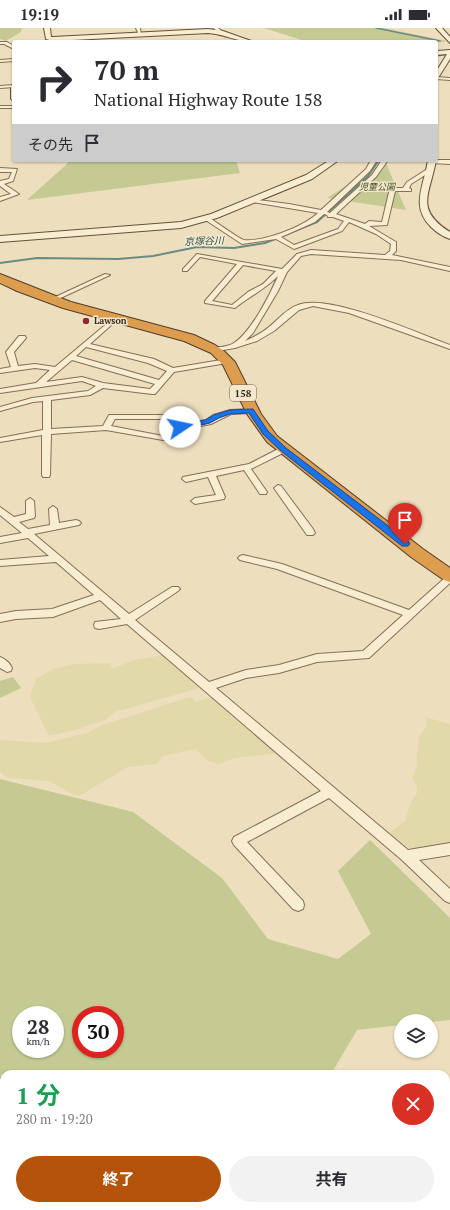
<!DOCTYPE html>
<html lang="ja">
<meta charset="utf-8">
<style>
:root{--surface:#fff;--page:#f2f2f3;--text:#2b2b33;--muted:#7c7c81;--accent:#b45309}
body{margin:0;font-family:"PT Serif","Noto Sans JP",serif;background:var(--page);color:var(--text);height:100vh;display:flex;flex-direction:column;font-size:15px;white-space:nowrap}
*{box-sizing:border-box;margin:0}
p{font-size:13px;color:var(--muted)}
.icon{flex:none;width:22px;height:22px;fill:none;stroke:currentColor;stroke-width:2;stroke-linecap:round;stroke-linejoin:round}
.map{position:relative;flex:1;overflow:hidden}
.drawer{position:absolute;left:0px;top:1042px;width:450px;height:140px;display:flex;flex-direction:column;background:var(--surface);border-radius:12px 12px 0 0;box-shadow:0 1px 3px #0004}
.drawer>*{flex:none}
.guide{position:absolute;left:12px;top:12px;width:426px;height:122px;border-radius:4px;box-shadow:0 1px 3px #0004;background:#fff;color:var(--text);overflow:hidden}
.controls{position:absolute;left:394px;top:986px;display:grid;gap:8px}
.controls a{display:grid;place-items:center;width:44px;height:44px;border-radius:50%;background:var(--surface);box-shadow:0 1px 3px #0004;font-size:20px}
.speed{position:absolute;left:12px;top:978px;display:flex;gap:8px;font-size:20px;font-weight:700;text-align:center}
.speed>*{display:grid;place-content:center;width:52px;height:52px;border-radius:50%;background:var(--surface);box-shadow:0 1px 3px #0004;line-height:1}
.speed small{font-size:10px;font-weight:400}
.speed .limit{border:6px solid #d22;background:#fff;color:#111}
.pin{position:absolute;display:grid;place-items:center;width:34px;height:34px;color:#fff;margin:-41px -17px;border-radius:50% 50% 50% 0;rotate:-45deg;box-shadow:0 0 4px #0007}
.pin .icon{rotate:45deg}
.me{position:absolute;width:44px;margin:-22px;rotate:79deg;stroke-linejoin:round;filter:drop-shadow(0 0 3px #0008)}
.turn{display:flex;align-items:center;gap:14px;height:84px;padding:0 16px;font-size:18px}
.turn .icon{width:52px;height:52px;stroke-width:2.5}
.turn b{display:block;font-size:28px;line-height:34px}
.then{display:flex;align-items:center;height:38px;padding:0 16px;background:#0003;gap:8px;font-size:15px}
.round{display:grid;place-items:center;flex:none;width:42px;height:42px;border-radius:21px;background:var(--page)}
.summary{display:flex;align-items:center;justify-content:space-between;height:68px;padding:0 16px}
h1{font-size:24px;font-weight:700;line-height:30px;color:#1e9e55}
.primary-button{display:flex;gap:8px;margin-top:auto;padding:8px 16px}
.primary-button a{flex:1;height:46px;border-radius:24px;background:var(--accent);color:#fff;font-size:16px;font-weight:700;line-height:46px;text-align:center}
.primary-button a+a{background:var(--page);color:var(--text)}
.status{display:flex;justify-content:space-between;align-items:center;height:28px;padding:0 20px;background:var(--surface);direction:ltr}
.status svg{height:11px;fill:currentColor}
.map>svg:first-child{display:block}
</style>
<div class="status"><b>19:19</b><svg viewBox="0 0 49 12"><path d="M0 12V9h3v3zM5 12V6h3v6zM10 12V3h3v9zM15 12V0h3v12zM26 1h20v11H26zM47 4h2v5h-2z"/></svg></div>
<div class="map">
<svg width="450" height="1182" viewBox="0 0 450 1182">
<rect width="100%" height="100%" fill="#eddebe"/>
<path fill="#e2d9ab" d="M163 627 203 659 115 684 105 692 75 702 49 708 30 669 36 651 53 641 74 636 110 635 112 641 134 632Z
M213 668 280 725 234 730 219 736 208 733 196 721 163 728 156 736 128 739 79 768 68 764 50 753 8 750 0 744V712L46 715 87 705 102 697 190 669 197 674Z
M425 689 450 696V818L417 824 387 807 405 793 411 774 417 765V759L412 750 416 740 419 709 427 698Z"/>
<path fill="#c4ca92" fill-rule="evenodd" d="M0 0H22L21 4 6 13 0 11Z
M264 0H383L447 13 436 15 308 14Z
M67 132H236L240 145 27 172 68 135Z
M385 133 406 182 327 170Z
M13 649 21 660 0 670V653Z
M0 751 133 784 222 850 268 911 338 931 371 906 338 843 370 812 450 890V992L431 994 401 993V997L357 1002 331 1046H4V1178H283L280 1182H0ZM21 987H55V1021H21ZM81 987H115V1021H81Z"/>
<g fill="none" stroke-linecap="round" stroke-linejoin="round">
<path stroke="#698b83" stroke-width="1.5" d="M376 0 440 13
M436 28 450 26"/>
<path stroke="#698b83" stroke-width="2" d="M0 235 37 230 118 231 153 228 197 219 234 220 265 215 317 194 368 148 379 132"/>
<defs>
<path id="street" d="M136 0H140L141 7H139Z
M213 0H218L223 4 220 5Z
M0 14H7L14 18V21L4 16H0Z
M14 31V33L0 34V32Z
M436 49 450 50V52L436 51Z
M14 57V59L0 60V58Z
M0 78H14V80H0Z
M371 132H377L370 143 327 184 330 185 372 147 382 132H388L376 149 336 186 365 196 369 193 382 194 390 160H403L407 154 429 140H433V142L411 156 409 160 411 161V163H395L387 197 369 198 396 214V223L392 227 450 239V243L401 232 311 226 301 228 287 244 278 263 253 305 245 313C254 309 262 305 269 299 278 292 286 281 298 277 329 265 417 305 450 317V321L349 285 313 278 299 282 274 303 257 313 235 320 212 324V320C219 319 228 319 234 315 251 304 270 267 278 248 265 261 249 269 235 280L205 275V273L237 236 200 229 187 243H183V241L197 226 282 241 297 226 311 222 385 227 390 223 391 216 376 206 349 194 342 203 294 221 276 211 242 216 204 191V189H208C215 193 239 211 244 212 264 214 303 199 318 185L252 174 250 173V171L289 176 321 182 366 141ZM324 186 327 187 328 189H333L344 193 338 201 294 217 281 209 315 194ZM243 237 276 243 263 256 248 264 232 277 212 273Z
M429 132H450V136L431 135 429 134Z
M0 140 17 141 13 153 4 156 19 166 0 173V169L11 166 0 158V153L9 151 12 144H0Z
M105 246 110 247 54 273 49 272Z
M116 288 118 289V291L90 316 154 331 173 340 227 331 231 333 227 335 174 344 155 366H152L103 360 90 367 51 372V401L103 398 109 387H177L181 389 183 396 206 392 213 387 230 382 251 381 255 383 251 385 231 386 211 396 185 401 187 407 186 409 163 412 106 402 51 406 50 447 49 449H43L42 447V407L0 414V410L43 402V373L33 374 0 383V379L32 370 88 363 96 358 82 353 0 365V361L36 355 50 342 35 340 0 345V341L11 339 6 324 19 308H25L26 310 14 324 18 338 35 336 55 339ZM86 319 148 335 167 343 159 352 76 328ZM72 332 155 356 150 361 103 355 82 349 46 354ZM115 391H174L178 405 163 408 111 398Z
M284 418 287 419 288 421 287 423 251 441 267 464 266 466H260L244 442 216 448 225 469 224 471 195 476 191 473 195 470 216 467 208 449 186 454 182 451 183 449 249 436Z
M278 457 281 458 313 501 315 505 313 507H307L274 460Z
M30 470 34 473 35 488 34 490 19 494 28 501 50 497 49 481 53 478 57 481 59 495 76 492 79 493 81 495 79 497 34 506 129 586 172 559H178L180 561 178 563 135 592 209 654 246 642 279 637 317 626 363 623 403 587 277 541 240 532 238 530 240 528 243 527 282 536 409 582 447 548 450 547V555L369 630 317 634 279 645 246 650 216 660 408 822 450 815V827L419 832 450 861V875L445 873 402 832 329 770 247 814 303 873 304 877 303 881 298 883 293 881 234 817 232 813 234 809 321 763 127 596 99 601 95 600 94 597 95 594 121 591 100 572 53 589 16 591 0 594V586L16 583 52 581 94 567 56 534 0 538V532L49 528 28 510 0 515V509L22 505 0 487V479L14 489 26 486V473Z
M0 629C5 631 10 635 12 640L11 643 7 644 0 640Z"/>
<path id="secondary" d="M44 0H50L51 9H53L208 1 223 3 254 14C238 14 224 6 208 5L53 13 46 11Z
M436 0H442L450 9V15Z
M450 22V31L438 50 436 51V44L447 26 436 27V23Z
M14 56V73L11 71V58Z
M330 132H339L312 151 217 190 181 200 0 214V208L181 194 211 186 306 147Z
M428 132H436C430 167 414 181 450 204V211C444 209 436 204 431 199 410 178 424 158 428 132Z"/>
<path id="highway" d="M0 246 71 274 194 307 215 317 224 323 235 334 261 386 277 408 423 521 450 540V554L444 552 411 529 267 414 247 386 223 337 211 325 184 313 63 280 17 263 0 255Z"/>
</defs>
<use href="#street" stroke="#846f57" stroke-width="2"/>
<use href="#secondary" stroke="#66503b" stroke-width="2"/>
<use href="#highway" stroke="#523d2c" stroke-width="2"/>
<use href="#street" fill="#f8ecd1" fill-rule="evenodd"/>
<use href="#secondary" fill="#f8ecd1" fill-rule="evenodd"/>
<use href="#highway" fill="#dc9d4e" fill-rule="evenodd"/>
</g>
<path fill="#1a73e8" stroke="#114b97" d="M251 381H253L268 403 286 420 408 513 410 516 408 518H402L281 423 263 406 249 385 230 386 219 390 210 395 180 402 176 399 177 398 205 392 214 387 230 382Z"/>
<circle fill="#922829" stroke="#f4e9cd" stroke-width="1.5" cx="86" cy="293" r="4"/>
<g text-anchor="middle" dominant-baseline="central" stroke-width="3" stroke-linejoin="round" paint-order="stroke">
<g font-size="9" font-style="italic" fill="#455022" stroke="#f4e9cd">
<text x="377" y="159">児童公園</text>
</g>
<g font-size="9" font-weight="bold" fill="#34271c" stroke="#f4e9cd" text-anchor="start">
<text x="94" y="293">Lawson</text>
</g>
<g font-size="10" font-style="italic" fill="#2b5351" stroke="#f4e9cd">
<text transform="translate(204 213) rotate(-2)">京塚谷川</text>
</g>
<rect fill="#f4e9cd" stroke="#6e6151" stroke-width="1" x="230" y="357" width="26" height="16" rx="3"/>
<g font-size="10" font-weight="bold" fill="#34271c">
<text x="243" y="365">158</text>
</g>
</g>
</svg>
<div class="controls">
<a><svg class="icon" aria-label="layers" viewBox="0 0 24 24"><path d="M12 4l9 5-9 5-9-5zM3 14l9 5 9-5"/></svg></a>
</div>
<div class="speed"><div>28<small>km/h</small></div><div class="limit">30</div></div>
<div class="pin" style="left:405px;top:516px;background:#d93025"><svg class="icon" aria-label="arrive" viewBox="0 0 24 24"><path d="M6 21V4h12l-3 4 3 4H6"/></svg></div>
<svg class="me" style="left:180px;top:399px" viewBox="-20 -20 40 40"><circle r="19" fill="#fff"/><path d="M0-13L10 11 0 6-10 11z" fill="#1a73e8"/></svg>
<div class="guide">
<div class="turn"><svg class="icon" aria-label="right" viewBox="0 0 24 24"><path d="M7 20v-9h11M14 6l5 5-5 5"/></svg><div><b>70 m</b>National Highway Route 158</div></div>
<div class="then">その先<svg class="icon" aria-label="arrive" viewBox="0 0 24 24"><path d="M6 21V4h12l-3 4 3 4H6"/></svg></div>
</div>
<section class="drawer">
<div class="summary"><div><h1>1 分</h1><p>280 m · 19:20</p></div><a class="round" style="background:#d93025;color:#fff"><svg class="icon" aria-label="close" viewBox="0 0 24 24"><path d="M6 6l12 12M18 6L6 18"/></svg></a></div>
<div class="primary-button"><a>終了</a><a>共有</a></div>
</section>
</div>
